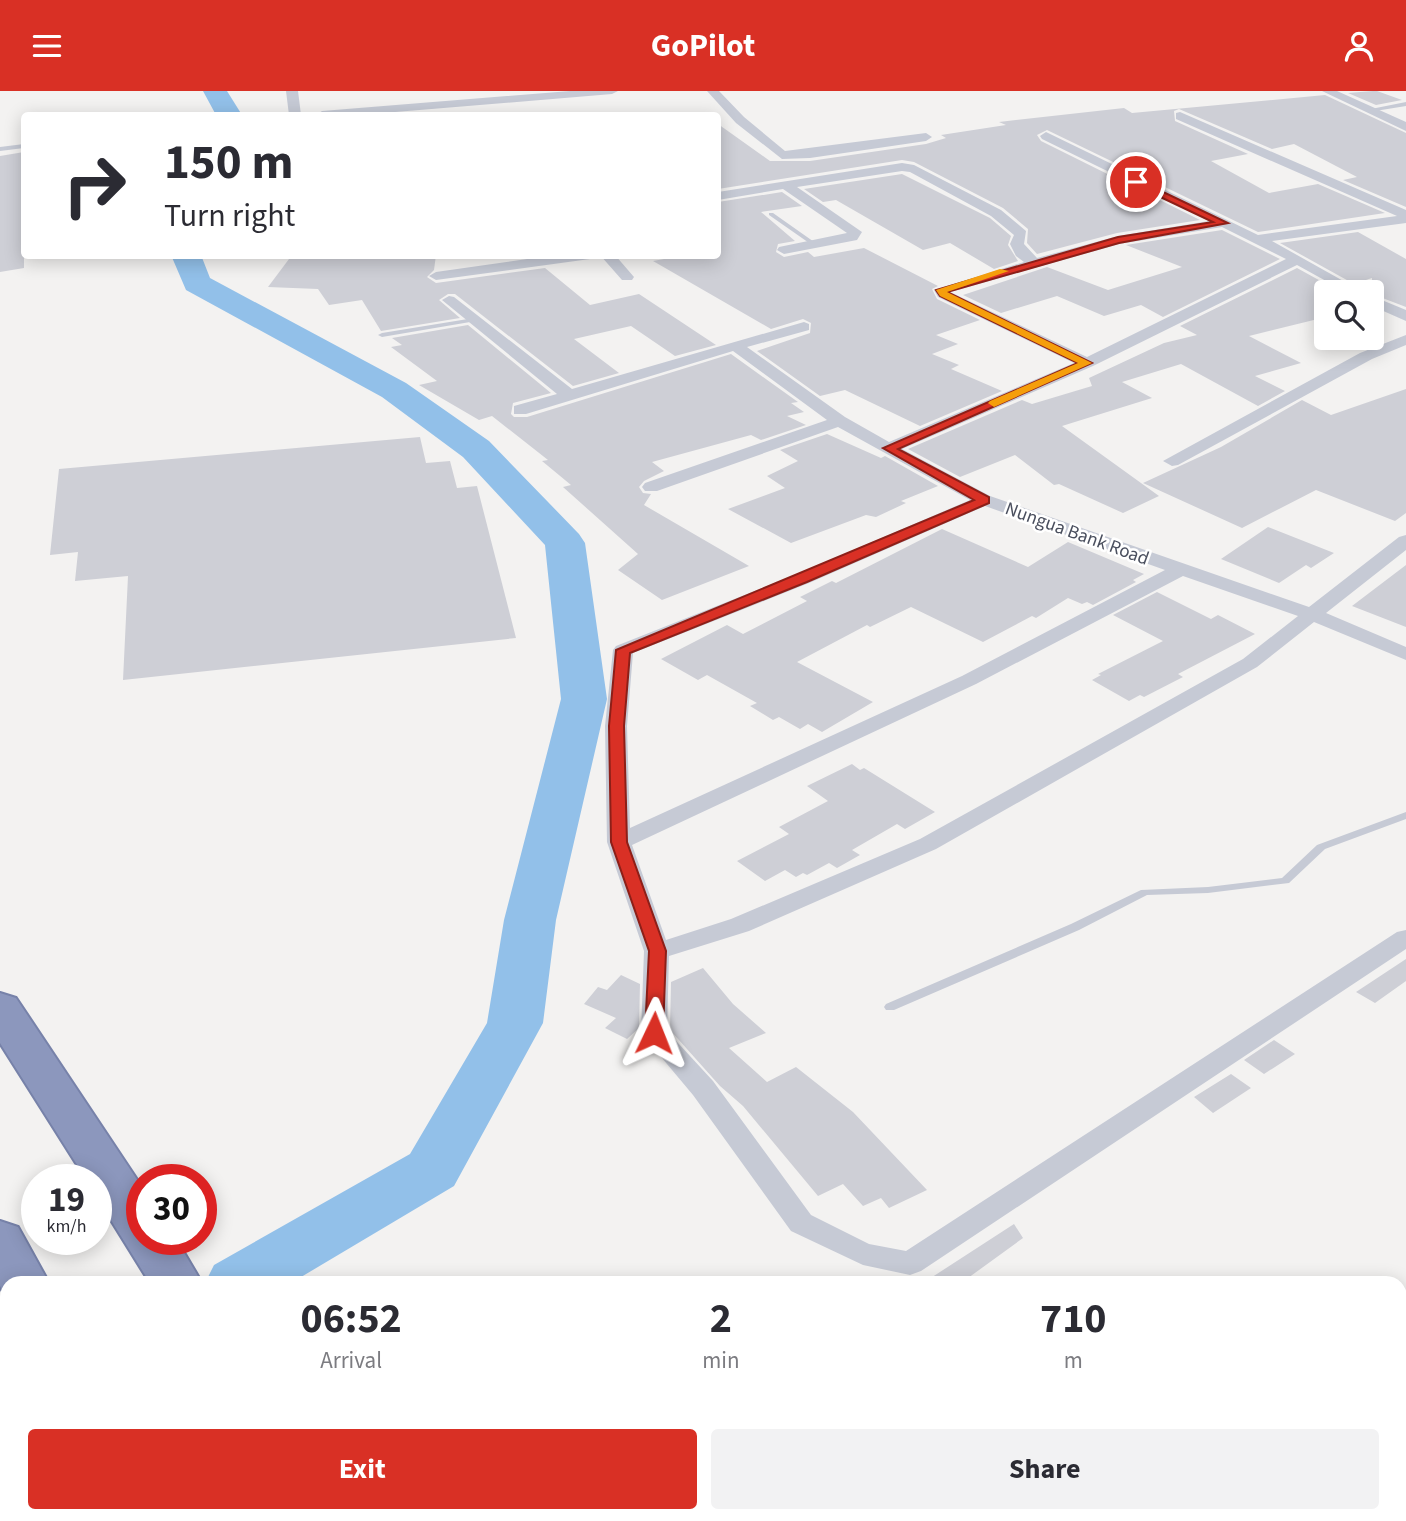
<!DOCTYPE html>
<style>
:root{--surface:#fff;--page:#f2f2f3;--text:#2b2b33;--muted:#7c7c81;--accent:#d93025}
body{margin:0;font-family:"Source Sans 3",sans-serif;background:var(--page);color:var(--text);height:100vh;display:flex;flex-direction:column;font-size:26px;white-space:nowrap}
*{box-sizing:border-box;margin:0}
p{font-size:23px;color:var(--muted)}
.icon{flex:none;width:38px;height:38px;fill:none;stroke:currentColor;stroke-width:2;stroke-linecap:round;stroke-linejoin:round}
.map{position:relative;flex:1;overflow:hidden}
.drawer{position:absolute;left:0px;top:1185px;width:1407px;height:247px;display:flex;flex-direction:column;background:var(--surface);border-radius:21px 21px 0 0;box-shadow:0 4px 18px #0003}
.drawer>*{flex:none}
.banner{position:absolute;left:21px;top:21px;width:700px;height:147px;border-radius:7px;box-shadow:0 4px 18px #0003;background:#fff;color:var(--text);overflow:hidden}
.controls{position:absolute;left:1314px;top:189px;display:grid;gap:14px}
.controls a{display:grid;place-items:center;width:70px;height:70px;border-radius:7px;background:var(--surface);box-shadow:0 4px 18px #0003;font-size:35px}
.speed{position:absolute;left:21px;top:1073px;display:flex;gap:14px;font-size:35px;font-weight:700;text-align:center}
.speed>*{display:grid;place-content:center;width:91px;height:91px;border-radius:50%;background:var(--surface);box-shadow:0 4px 18px #0003;line-height:1}
.speed small{font-size:18px;font-weight:400}
.speed .limit{border:10px solid #d22;background:#fff;color:#111}
.pin{position:absolute;display:grid;place-items:center;width:60px;height:60px;color:#fff;margin:-30px;border:4px solid #fff;border-radius:50%;box-shadow:0 2px 7px #0007}
.me{position:absolute;width:77px;margin:-38px;rotate:2deg;stroke-linejoin:round;filter:drop-shadow(0 0 5px #0008)}
.turn{display:flex;align-items:center;gap:24px;height:147px;padding:0 28px;font-size:32px}
.turn .icon{width:91px;height:91px;stroke-width:2.5}
.turn b{display:block;font-size:49px;line-height:60px}
.eta{display:flex;justify-content:space-evenly;align-items:center;height:119px;text-align:center}
.eta b{font-size:42px;font-weight:700;line-height:49px}
.button{display:flex;gap:14px;margin-top:auto;padding:14px 28px}
.button a{flex:1;height:80px;border-radius:7px;background:var(--accent);color:#fff;font-size:28px;font-weight:700;line-height:80px;text-align:center}
.button a+a{background:var(--page);color:var(--text)}
header{display:flex;justify-content:space-between;align-items:center;height:91px;padding:0 28px;background:var(--accent);color:#fff;font-size:32px;font-weight:700}
.map>svg:first-child{display:block}
</style>
<header><svg class="icon" aria-label="menu" viewBox="0 0 24 24"><path d="M4 6h16M4 12h16M4 18h16"/></svg>GoPilot<svg class="icon" aria-label="person" viewBox="0 0 24 24"><circle cx="12" cy="8" r="4"/><path d="M4 21q1-7 8-7t8 7"/></svg></header>
<div class="map">
<svg width="1406" height="1430" viewBox="0 0 1406 1430">
<rect width="100%" height="100%" fill="#f3f2f1"/>
<g fill="none" stroke-linecap="round" stroke-linejoin="round">
<path fill="#92c0e9" fill-rule="evenodd" d="M203 0H227L242 24H216Z
M171 164H201L210 187 406 292 489 350 579 443 585 452 607 608 556 829 543 932 454 1095 291 1192H205L214 1174 410 1063 487 932 504 829 561 608 545 454 463 366 382 306 186 199Z
M7 1296V1356L0 1358V1298Z"/>
</g>
<path fill="#cecfd6" d="M1373 0H1377L1402 9 1376 14 1348 2Z
M1325 4 1406 42V116L1343 89 1357 86 1294 53 1272 58 1179 18 1174 20 1175 30 1248 63 1211 70 1269 102 1318 93 1385 122 1258 141 1047 39 1037 44 1041 50 1200 129 1117 142 1037 163 1027 152 1028 138 1003 117 914 71 902 69 718 98V33L770 70H810L926 53 946 47 941 44 1006 34 999 31 1124 17 1132 22Z
M24 61V177L0 181V65Z
M902 83 990 127 1011 145 1008 154 1018 170 994 178 950 152 923 159 836 109 823 111 804 98Z
M782 101 802 115 761 121 795 150 778 153 776 161 784 166 808 161 814 166 864 157 938 195 932 198 937 208 980 229 936 244 958 253 932 263 959 274 951 278 1002 300 920 335 845 299 820 305 757 260 810 242 811 232 803 228 771 238 653 170 686 164H718V111Z
M1222 139 1280 168 1163 226 1141 214 1104 225 1057 205 1001 222 963 204 1047 176 1108 199 1182 176 1126 154Z
M1358 141 1406 168V216L1372 203V187L1354 193 1280 152Z
M292 164H436L434 179 427 186 436 192 545 177 590 214 639 203 716 254 675 265 631 235 574 248 619 282 573 295 455 203H448L439 209 460 227 381 240 362 209 329 214 318 198 268 196Z
M1297 177 1337 199 1326 201V226L1249 245 1301 272 1255 285 1285 300 1258 315 1181 273 1122 291 1152 307 1062 335 1159 405 1123 422 1059 393 1054 394 1015 364 960 386 908 358 1022 309 1032 313 1092 295 1089 287 1164 252 1197 244 1180 235Z
M468 234 551 302 513 312 511 323 514 326H527L731 263 798 311 791 312 804 321 787 325 806 334 761 349 751 344 652 371 664 380 644 390 639 396 643 402 651 403 644 414 749 475 662 509 618 479 638 463 563 396 571 394 542 370 548 369 492 325 479 329 419 294 437 290 391 256 402 254 392 247Z
M1406 298V422L1395 430 1316 399 1242 437 1143 392 1221 356 1302 309 1331 324Z
M827 343 881 367 885 365 938 395 901 410 906 412 876 426 866 424 791 452 728 418 785 397 767 385 798 370 780 359Z
M420 346 426 372 450 370 457 397 477 395 516 547 123 589 128 485 75 490 78 461 50 464 59 378Z
M1268 436 1334 462 1311 477 1306 474 1279 492 1221 468Z
M942 438 1028 476 1068 451 1144 483 1133 489 1136 491 1093 514 1087 511 1082 513 1068 507 1036 527 1032 525 983 551 911 516 870 536 867 534 797 571 873 611 822 641 808 633 800 638 779 626 773 629 750 615 757 612 707 584 698 589 661 568 727 534 743 543 807 510 800 506 832 490 836 492Z
M1406 474V536L1352 515Z
M1157 501 1211 528 1218 524 1255 543 1178 583 1183 586 1144 606 1140 604 1129 610 1092 589 1101 584 1098 583 1163 550 1113 524Z
M852 673 860 679 864 677 935 721 905 738 897 733 852 759 860 764 837 777 829 772 807 784 803 782 796 786 785 779 765 790 737 770 789 743 779 736 828 710 807 695Z
M1406 868V890L1375 912 1356 901Z
M703 877 733 913 766 942 729 957 767 991 796 976 853 1021 927 1099 889 1117 881 1107 863 1115 843 1093 818 1105 743 1015 720 995 670 939 671 891Z
M621 884 640 893 639 937 627 948 605 937 616 927 584 913 598 896 607 899Z
M1274 949 1295 963 1264 983 1244 969Z
M1231 983 1251 997 1213 1022 1194 1006Z
M1014 1133 1023 1147 968 1187 961 1192H923Z"/>
<g fill="none" stroke-linecap="round" stroke-linejoin="round">
<defs>
<path id="motorway" d="M0 902 16 907 142 1096V1148H176L202 1192H150L96 1105V1088H86L0 952Z
M0 1130 18 1136 49 1192H7L6 1206 0 1195Z
M132 1424H190L193 1430H134Z
M301 1424H359L362 1430H303Z"/>
</defs>
<use href="#motorway" stroke="#7782a9" stroke-width="4"/>
<path fill="#c6cad5" fill-rule="evenodd" d="M1406 11V15L1369 21 1366 19Z
M24 53V57L0 60V56Z
M769 122H773L817 153 812 154 769 124Z
M474 227 476 228V230L382 246 378 244 382 242Z
M1406 721V728L1325 758 1289 792 1208 802 1147 804 1079 839 894 919H886L884 916 886 913 1071 833 1141 799 1208 796 1282 787 1317 754Z"/>
<path fill="#c6cad5" fill-rule="evenodd" d="M286 0H298L301 24H289Z
M570 0H618L612 3 359 24H316L322 20Z
M707 0H719L744 26 785 60 926 42 932 46 926 50 810 67 782 68 736 32Z
M1322 0H1337L1406 31V40Z
M1180 21 1406 119V132L1272 150 1363 201H1346L1297 174 1093 275 902 358 990 405 1309 516 1399 446 1406 444V459L1326 522 1406 556V569L1314 531 1257 576 936 758 749 840 669 865 667 940 713 990 811 1124 869 1153 906 1160 1397 841 1406 839V858L921 1180 910 1184 863 1174 791 1140 693 1004 641 942 644 860 607 751 605 635 613 559 616 555 795 484 970 409 838 336 657 400H645L642 396 645 392 827 329 733 260 526 323H514V315L557 303 442 209 449 205 454 206 572 298 804 231 809 233V239L747 256 845 326 889 351 1074 272 938 206 934 199 1024 171 1016 165 1010 153 1014 144 991 125 910 81 902 80 797 96 862 141 857 149 784 163 777 159 779 156 847 142 783 98 718 109V101L902 72 914 74 1001 119 1026 140 1024 153 1037 167 1118 145 1209 130 1042 48 1040 45 1046 41 1258 144 1397 125 1176 28V22ZM1222 136 1286 168 1087 266 950 201 1119 153ZM985 415 1165 479 962 585 630 737 627 635 633 562 809 492ZM1183 485 1298 525 1243 568 920 748 731 828 666 849 632 754 976 593Z
M555 164H597L590 168 436 189 429 185 436 181Z
M600 164H615L634 186 632 189H622Z
M1372 205 1406 219V230L1372 215Z
M1406 244V254L1372 268 1178 374 1172 375 1163 370 1360 262Z"/>
<use href="#motorway" fill="#8c97bd" fill-rule="evenodd"/>
</g>
<path fill="#d93025" stroke="#8d1f18" stroke-width="2" d="M1136 88 1228 132 1119 152 947 201 1092 272 898 358 989 406V412L807 491 630 562 624 635 627 751 666 860 663 942 654 949 647 947 645 942 649 860 611 751 609 635 616 559 974 409 883 357 1078 272 940 205 936 199 1118 146 1213 131 1133 93Z"/>
<path fill="#f59e0b" d="M1000 178 1009 180 947 201 1092 272 994 316 988 312 990 310 1078 272 940 205 936 199Z"/>
<g text-anchor="middle" dominant-baseline="central" stroke-width="5" stroke-linejoin="round" paint-order="stroke">
<g font-size="19" fill="#4a4f5e" stroke="#fff">
<text transform="translate(1077 443) rotate(20)">Nungua Bank Road</text>
</g>
</g>
</svg>
<div class="controls">
<a><svg class="icon" aria-label="search" viewBox="0 0 24 24"><circle cx="10" cy="10" r="6"/><path d="M15 15l6 6"/></svg></a>
</div>
<div class="speed"><div>19<small>km/h</small></div><div class="limit">30</div></div>
<div class="pin" style="left:1136px;top:91px;background:#d93025"><svg class="icon" aria-label="arrive" viewBox="0 0 24 24"><path d="M6 21V4h12l-3 4 3 4H6"/></svg></div>
<svg class="me" style="left:654px;top:942px" viewBox="-20 -20 40 40"><path d="M0-17L14 15 0 8-14 15z" fill="#d93025" stroke="#fff" stroke-width="4"/></svg>
<div class="banner">
<div class="turn"><svg class="icon" aria-label="right" viewBox="0 0 24 24"><path d="M7 20v-9h11M14 6l5 5-5 5"/></svg><div><b>150 m</b>Turn right</div></div>
</div>
<section class="drawer">
<div class="eta">
<div><b>06:52</b><p>Arrival</p></div>
<div><b>2</b><p>min</p></div>
<div><b>710</b><p>m</p></div>
</div>
<div class="button"><a>Exit</a><a>Share</a></div>
</section>
</div>
